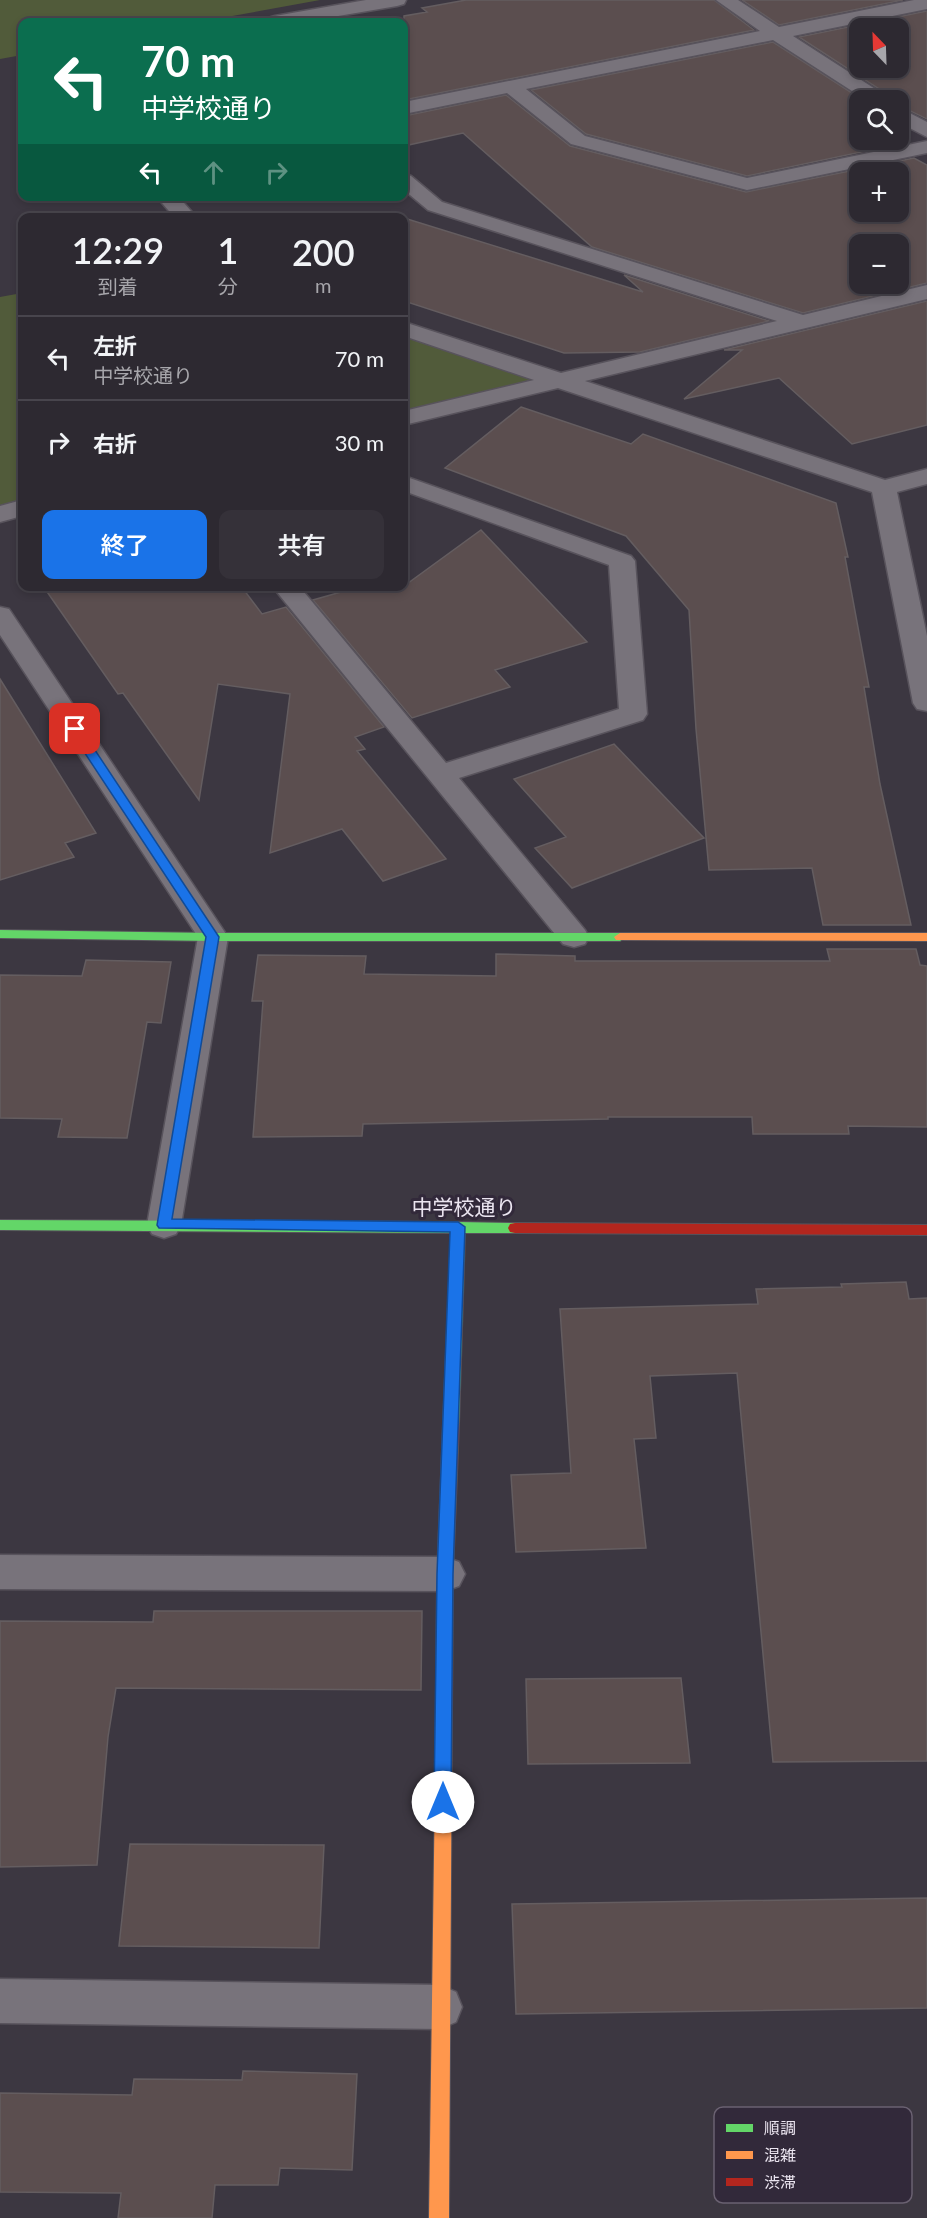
<!DOCTYPE html>
<html lang="ja">
<meta charset="utf-8">
<style>
:root{--surface:#2d2931;--page:#353139;--text:#f1f3f6;--muted:#a7a6ab;--line:#48454d;--accent:#1a73e8}
body{margin:0;font-family:Lato,"Noto Sans JP",sans-serif;background:var(--page);color:var(--text);height:100vh;display:flex;flex-direction:column;font-size:22px;white-space:nowrap}
*{box-sizing:border-box;margin:0}
p{font-size:20px;color:var(--muted)}
.icon{flex:none;width:33px;height:33px;fill:none;stroke:currentColor;stroke-width:2;stroke-linecap:round;stroke-linejoin:round}
.map{position:relative;flex:1;overflow:hidden}
.side{position:absolute;left:18px;top:213px;width:390px;height:378px;display:flex;flex-direction:column;background:var(--surface);border-radius:12px;box-shadow:0 3px 9px #0003,0 0 0 2px var(--line)}
.side>*{flex:none}
.top-card{position:absolute;left:18px;top:18px;width:390px;height:183px;border-radius:12px;box-shadow:0 3px 9px #0003,0 0 0 2px var(--line);background:#0b6e4f;color:#fff;overflow:hidden}
.needle{width:39px;rotate:337deg}
.fabs{position:absolute;left:849px;top:18px;display:grid;gap:12px}
.fabs a{display:grid;place-items:center;width:60px;height:60px;border-radius:12px;background:var(--surface);box-shadow:0 3px 9px #0003,0 0 0 2px var(--line);font-size:30px}
.pin{position:absolute;display:grid;place-items:center;width:51px;height:51px;color:#fff;margin:-26px;border-radius:12px;box-shadow:0 3px 9px #0006}
.me{position:absolute;width:66px;margin:-33px;rotate:0deg;stroke-linejoin:round;filter:drop-shadow(0 0 4px #0008)}
.turn{display:flex;align-items:center;gap:21px;height:126px;padding:0 24px;font-size:27px}
.turn .icon{width:78px;height:78px;stroke-width:2.5}
.turn b{display:block;font-size:42px;line-height:51px}
.lanes{display:flex;align-items:center;height:57px;padding:0 24px;background:#0003;justify-content:center;gap:30px;direction:ltr}
.lanes .off{opacity:.35}
.eta{display:flex;justify-content:space-evenly;align-items:center;height:102px;text-align:center}
.eta b{font-size:36px;font-weight:600;line-height:42px}
.button{display:flex;gap:12px;margin-top:auto;padding:12px 24px}
.button a{flex:1;height:69px;border-radius:12px;background:var(--accent);color:#fff;font-size:24px;font-weight:600;line-height:69px;text-align:center}
.button a+a{background:var(--page);color:var(--text)}
ul{padding:0;list-style:none}
li{display:flex;align-items:center;gap:18px;height:84px;padding:0 24px;border-top:2px solid var(--line)}
li div{flex:1}
li b{display:block;font-size:22px}
li em{font-style:normal}
.map>svg:first-child{display:block}
</style>
<div class="map">
<svg width="927" height="2218" viewBox="0 0 927 2218">
<rect width="100%" height="100%" fill="#3c3741"/>
<path fill="#515b3a" d="M0 0H320L199 22H22V55L0 59Z
M22 293V508L0 514V297Z
M404 329 559 381 404 418Z"/>
<path fill="#5b4e4f" stroke="#645d60" stroke-width="1.5" fill-rule="evenodd" d="M466 0H714L754 30 404 100V16L427 12 422 8Z
M742 0H903L779 25Z
M927 11V119L898 105V100H891L887 94 799 37ZM860 28H898V68H860Z
M773 42 863 100H860V140H879L890 146 747 176 586 134 531 90Z
M506 95 570 146 746 192 914 158 927 165V283L803 313 592 247 463 133 404 146V116ZM860 172H898V212H860ZM860 244H898V284H860Z
M404 218 643 292 624 275 769 321 640 352 564 353 404 301Z
M927 301V425L852 444 779 378 684 399 742 350H724Z
M521 407 631 444 643 434 836 503 848 557H845L869 687H864L880 784 911 925H823L812 868 709 870 696 729 689 610 626 536 445 468Z
M481 530 587 642 495 670 510 687 412 718 313 600 362 586H404Z
M43 586H241L262 614 286 607 384 727 355 737 365 749 357 751 446 859 383 881 342 829 270 853 290 694 218 684 199 800 123 693 118 694Z
M0 679 96 833 65 843 74 857 0 880Z
M614 744 704 838 572 888 535 848 566 837 514 779Z
M827 949H916L920 965 927 966V1127L848 1126 849 1134H753L752 1117H608V1119L363 1124 362 1136 253 1137 263 1001H252L258 955 366 956 364 974 496 976V954L575 956V961H830Z
M86 960 171 962 161 1023 147 1022 127 1138 58 1137 62 1119 0 1118V975L82 976Z
M906 1282 909 1299 927 1298V1761L773 1762 737 1373 650 1376 656 1438 634 1439 646 1548 516 1552 511 1475 571 1473 560 1309 758 1304 756 1289 842 1287 841 1284Z
M154 1611H422L421 1690 116 1688 108 1737 97 1865 0 1867V1621L153 1622Z
M681 1678 690 1763 528 1764 526 1679Z
M130 1844 324 1845 319 1948 119 1946Z
M927 1898V2008L516 2014 512 1904Z
M243 2071 357 2074 352 2170 280 2168 278 2185H215L212 2218H118L121 2193 0 2192V2093L132 2095 134 2079 242 2080Z"/>
<g fill="none" stroke-linecap="round" stroke-linejoin="round">
<defs>
<path id="street" d="M366 0H406L404 4 397 6 303 22H266L268 18 275 16Z
M716 0H738L779 27 914 0H927V9L793 36 886 96 889 100H866L773 40 526 89 585 136 747 178 927 141V153L747 190 571 144 507 93 404 114V102L760 31Z
M898 107 927 122V137L898 122Z
M404 174 411 176 442 202 803 315 927 285V299L585 381 885 480 927 469V484L897 492 927 636V711L917 709 913 703 872 492 558 388 404 425V411L534 380 404 336V322L561 373 777 321 428 210 404 190Z
M156 196H178L197 218H175Z
M404 476 631 556 635 561 647 714 643 720 459 778 585 930 589 937 585 944 574 947 563 944 272 586H299L446 763 619 709 609 565 404 491Z
M22 500V516L0 522V506Z
M0 607 9 609 228 937 181 1225 176 1234 164 1238 152 1234 147 1225 198 937 0 635Z
M0 1555 445 1557 459 1562 465 1574 459 1586 445 1591 0 1589Z
M0 1979 440 1985 456 1992 462 2007 456 2022 440 2029 0 2023Z"/>
<path id="fast" d="M0 930 213 933H620L626 937 620 941H213L0 938Z
M0 1220 458 1222 515 1223 520 1224 522 1228 520 1232 515 1233H465L459 1424 456 1428 451 1430 446 1428 443 1424 451 1233 0 1230Z"/>
<path id="slow" d="M620 933H927V941L616 940 614 937Z
M444 1705 450 1707 452 1712 449 2218H429L436 1712 438 1707Z"/>
<path id="jam" d="M515 1223 927 1225V1235L515 1233 510 1232 508 1228 510 1224Z
M451 1418 456 1420 459 1424 453 1574 452 1712 450 1717 444 1719 438 1717 436 1712 437 1574 443 1424 446 1420Z"/>
</defs>
<use href="#street" stroke="#58535c" stroke-width="3"/>
<use href="#fast" stroke="#58535c" stroke-width="2"/>
<use href="#slow" stroke="#58535c" stroke-width="2"/>
<use href="#jam" stroke="#58535c" stroke-width="2"/>
<use href="#street" fill="#78737b" fill-rule="evenodd"/>
<use href="#fast" fill="#63d668" fill-rule="evenodd"/>
<use href="#slow" fill="#ff974d" fill-rule="evenodd"/>
<use href="#jam" fill="#b3261e" fill-rule="evenodd"/>
</g>
<path fill="#1a73e8" stroke="#114b97" stroke-width="1.5" d="M75 725 81 729 219 937 172 1219 458 1222 465 1227 453 1574 451 1802 449 1808 443 1810 436 1808 434 1802 437 1574 450 1232 159 1228 157 1225 206 937 69 729Z"/>
<g text-anchor="middle" dominant-baseline="central" stroke-width="6" stroke-linejoin="round" paint-order="stroke">
<g font-size="21" fill="#ebe5f0" stroke="#32293a">
<text x="464" y="1206">中学校通り</text>
</g>
</g>
<rect x="714" y="2107" width="198" height="96" rx="9" fill="#32293a" stroke="#6a6171" stroke-width="1.5"/>
<rect x="726" y="2124" width="27" height="8" fill="#63d668"/>
<rect x="726" y="2151" width="27" height="8" fill="#ff974d"/>
<rect x="726" y="2178" width="27" height="8" fill="#b3261e"/>
<g font-size="16" fill="#ebe5f0">
<text x="764" y="2134">順調</text>
<text x="764" y="2161">混雑</text>
<text x="764" y="2188">渋滞</text>
</g>
</svg>
<div class="fabs">
<a><svg class="needle" viewBox="-14 -14 28 28"><path d="M0-13l5 13h-10z" fill="#e53935"/><path d="M0 13l5-13h-10z" fill="#a7a6ab"/></svg></a>
<a><svg class="icon" aria-label="search" viewBox="0 0 24 24"><circle cx="10" cy="10" r="6"/><path d="M15 15l6 6"/></svg></a>
<a>+</a>
<a>−</a>
</div>
<div class="pin" style="left:75px;top:729px;background:#d93025"><svg class="icon" aria-label="arrive" viewBox="0 0 24 24"><path d="M6 21V4h12l-3 4 3 4H6"/></svg></div>
<svg class="me" style="left:443px;top:1802px" viewBox="-20 -20 40 40"><circle r="19" fill="#fff"/><path d="M0-13L10 11 0 6-10 11z" fill="#1a73e8"/></svg>
<div class="top-card">
<div class="turn"><svg class="icon" aria-label="left" viewBox="0 0 24 24"><path d="M17 20v-9H6M10 6l-5 5 5 5"/></svg><div><b>70 m</b>中学校通り</div></div>
<div class="lanes"><svg class="icon" aria-label="left" viewBox="0 0 24 24"><path d="M17 20v-9H6M10 6l-5 5 5 5"/></svg><svg class="icon off" aria-label="ahead" viewBox="0 0 24 24"><path d="M12 20V5M6 11l6-6 6 6"/></svg><svg class="icon off" aria-label="right" viewBox="0 0 24 24"><path d="M7 20v-9h11M14 6l5 5-5 5"/></svg></div>
</div>
<section class="side">
<div class="eta">
<div><b>12:29</b><p>到着</p></div>
<div><b>1</b><p>分</p></div>
<div><b>200</b><p>m</p></div>
</div>
<ul>
<li><svg class="icon" aria-label="left" viewBox="0 0 24 24"><path d="M17 20v-9H6M10 6l-5 5 5 5"/></svg><div><b>左折</b><p>中学校通り</p></div><em>70 m</em></li>
<li><svg class="icon" aria-label="right" viewBox="0 0 24 24"><path d="M7 20v-9h11M14 6l5 5-5 5"/></svg><div><b>右折</b></div><em>30 m</em></li>
</ul>
<div class="button"><a>終了</a><a>共有</a></div>
</section>
</div>
